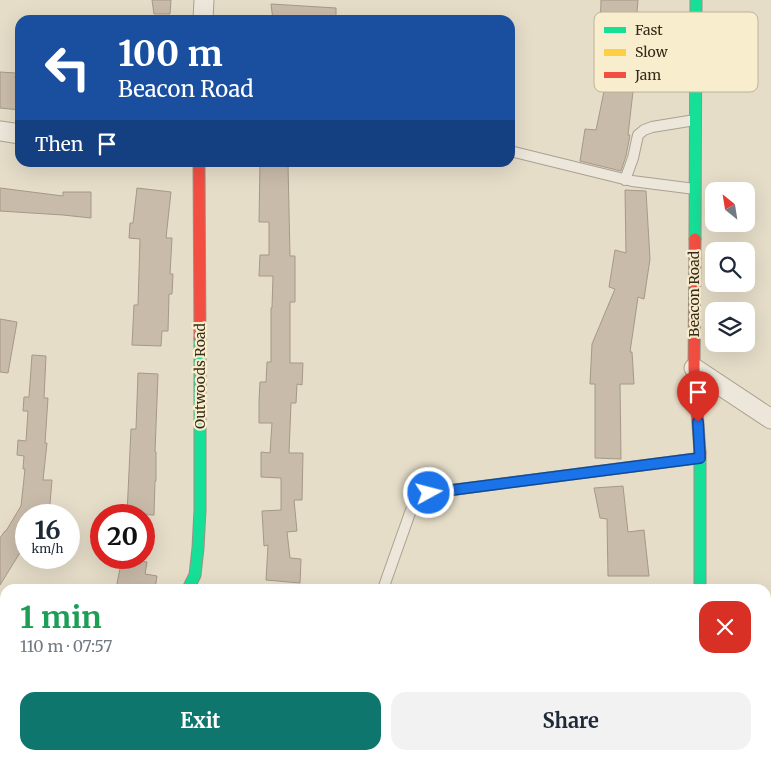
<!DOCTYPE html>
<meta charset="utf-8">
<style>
:root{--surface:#fff;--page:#f2f2f3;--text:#1f2937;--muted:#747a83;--accent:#0f766e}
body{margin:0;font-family:Merriweather,serif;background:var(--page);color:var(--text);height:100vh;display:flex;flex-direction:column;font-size:19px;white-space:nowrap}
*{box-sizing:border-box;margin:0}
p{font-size:16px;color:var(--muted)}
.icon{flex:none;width:28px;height:28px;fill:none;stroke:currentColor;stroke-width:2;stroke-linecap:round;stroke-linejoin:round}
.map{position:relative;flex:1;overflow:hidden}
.drawer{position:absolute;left:0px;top:584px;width:771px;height:176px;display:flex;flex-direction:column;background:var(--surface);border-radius:15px 15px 0 0;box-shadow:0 5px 20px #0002}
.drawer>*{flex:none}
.banner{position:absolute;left:15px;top:15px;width:500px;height:152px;border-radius:15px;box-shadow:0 5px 20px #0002;background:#1a4fa0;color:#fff;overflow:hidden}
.needle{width:32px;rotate:330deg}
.buttons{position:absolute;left:705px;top:182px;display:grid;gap:10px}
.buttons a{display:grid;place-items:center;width:50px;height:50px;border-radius:10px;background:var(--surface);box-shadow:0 5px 20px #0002;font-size:25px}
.speed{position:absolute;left:15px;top:504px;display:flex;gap:10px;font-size:25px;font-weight:700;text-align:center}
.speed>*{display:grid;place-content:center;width:65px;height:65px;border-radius:50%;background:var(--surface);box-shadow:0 5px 20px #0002;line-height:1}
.speed small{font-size:12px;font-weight:400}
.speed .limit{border:8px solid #d22;background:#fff;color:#111}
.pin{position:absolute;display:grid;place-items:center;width:42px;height:42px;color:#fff;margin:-51px -21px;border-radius:50% 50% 50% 0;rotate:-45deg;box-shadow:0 0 5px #0007}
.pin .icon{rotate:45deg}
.me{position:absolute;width:55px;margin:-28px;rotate:83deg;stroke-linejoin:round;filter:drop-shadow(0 0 4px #0008)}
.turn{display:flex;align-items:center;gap:18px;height:105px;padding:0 20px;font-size:22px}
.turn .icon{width:65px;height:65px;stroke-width:2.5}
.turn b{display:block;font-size:35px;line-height:42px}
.then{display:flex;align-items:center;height:48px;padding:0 20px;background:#0003;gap:10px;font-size:19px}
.round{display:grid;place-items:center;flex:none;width:52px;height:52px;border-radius:15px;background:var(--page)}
.overview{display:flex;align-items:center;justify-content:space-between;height:85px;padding:0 20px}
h1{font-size:30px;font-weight:700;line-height:38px;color:#1e9e55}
.primary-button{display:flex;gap:10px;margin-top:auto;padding:10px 20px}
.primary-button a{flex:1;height:58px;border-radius:15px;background:var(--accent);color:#fff;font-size:20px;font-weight:700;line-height:58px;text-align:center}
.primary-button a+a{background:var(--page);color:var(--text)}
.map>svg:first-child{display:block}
</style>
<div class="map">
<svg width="771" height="759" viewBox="0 0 771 759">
<rect width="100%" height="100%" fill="#e5ddc8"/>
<path fill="#c9bba9" stroke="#a59888" d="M152 0H171L170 14H154Z
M601 0H638L634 49 637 50 633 74H635L628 135H630L626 156 621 171 580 161 585 129 596 130 608 72H609L616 32 600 30Z
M271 4 336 8V20H273Z
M0 72 16 73 15 78H20V110L0 108Z
M260 164H288L290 256H295V302H290V363H303L302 385 297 384 296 403H291L289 453H303L302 500H294L297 531 287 532 290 558 301 559 300 583 266 580 268 545 264 546 262 511 281 510V478L261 477V452L270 453 272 423H259V401L260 382H266L267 362H271V308H272L273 276H259L260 255H269V222H259Z
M0 188 63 196V192H91V218L63 215 0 211Z
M137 188 171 192 166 238H172L170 274H173L172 294H169L168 331H162L161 346 132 345 134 305H138L140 239 129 238 130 223H133Z
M625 190 646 191 650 259 644 299 638 297 630 352H632L634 384H620L621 459 595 458V384H590L592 344 615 289 609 287 615 250 626 253Z
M0 319 17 322 8 373 0 372Z
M32 355 46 356 44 398H48L45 443H47L43 480H52L49 515H26V543L0 585V538L5 531H6L21 506 25 469H23L24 456 17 455 18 440 26 441 28 411H23L24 397H29Z
M138 373 158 374 155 452H156V481H155L154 515 127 514 131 429H136Z
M623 486 628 532 644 530 649 576H608L607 519 600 518 594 488Z
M122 558 147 562 145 574 157 576 155 589H116Z"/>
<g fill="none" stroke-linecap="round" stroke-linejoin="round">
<defs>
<path id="lane" d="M510 151 632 181 695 189
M625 180 633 158 638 135 644 130 652 127 695 120
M383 589 411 510 419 499 429 493 699 458
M766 725 771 728
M518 755 527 759
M562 759 572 755"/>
<path id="street" d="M203 20 204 0
M0 131 20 134
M694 368 771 419
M93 759 95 755
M688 759 689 755"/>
<path id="fast" d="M695 239 696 0
M700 453V589
M188 589 195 575 198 548 200 510V339
M27 755 34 759"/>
<path id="slow" d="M0 739 5 742"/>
<path id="jam" d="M199 162 200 339
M695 239 694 368 700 453"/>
</defs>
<use href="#lane" stroke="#a9a192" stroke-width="12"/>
<use href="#street" stroke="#a9a192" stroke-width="21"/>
<use href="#fast" stroke="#999182" stroke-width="13"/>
<use href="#slow" stroke="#999182" stroke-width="13"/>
<use href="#jam" stroke="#999182" stroke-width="13"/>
<use href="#lane" stroke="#ece7da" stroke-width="10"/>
<use href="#street" stroke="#ece7da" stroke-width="19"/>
<use href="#fast" stroke="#16e098" stroke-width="11"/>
<use href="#slow" stroke="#ffcf43" stroke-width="11"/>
<use href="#jam" stroke="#f24e42" stroke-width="11"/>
</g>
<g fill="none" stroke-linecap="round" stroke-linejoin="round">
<defs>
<path id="route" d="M429 493 700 458 698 422"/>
</defs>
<use href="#route" stroke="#114b97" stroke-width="12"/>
<use href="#route" stroke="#1a73e8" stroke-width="9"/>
</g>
<g text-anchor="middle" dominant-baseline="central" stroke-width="4.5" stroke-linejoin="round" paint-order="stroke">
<g font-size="14" fill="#382a1a" stroke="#f8edcc">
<text transform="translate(694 294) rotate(-90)">Beacon Road</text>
<text transform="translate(200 376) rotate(-90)">Outwoods Road</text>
</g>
</g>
<rect x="594" y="12" width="164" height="80" rx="8" fill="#f8edcc" stroke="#beb297" stroke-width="1"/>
<rect x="604" y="27" width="22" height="6" fill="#16e098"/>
<rect x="604" y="49" width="22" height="7" fill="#ffcf43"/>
<rect x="604" y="72" width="22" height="6" fill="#f24e42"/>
<g font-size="14" fill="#382a1a">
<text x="635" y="35">Fast</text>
<text x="635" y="57">Slow</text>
<text x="635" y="80">Jam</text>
</g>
</svg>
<div class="buttons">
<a><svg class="needle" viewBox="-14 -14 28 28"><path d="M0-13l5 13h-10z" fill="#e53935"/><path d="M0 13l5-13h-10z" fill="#747a83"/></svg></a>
<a><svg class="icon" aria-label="search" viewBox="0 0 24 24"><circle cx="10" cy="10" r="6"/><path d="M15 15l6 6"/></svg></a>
<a><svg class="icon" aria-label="layers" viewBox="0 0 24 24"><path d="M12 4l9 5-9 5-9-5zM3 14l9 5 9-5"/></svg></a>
</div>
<div class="speed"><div>16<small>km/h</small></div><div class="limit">20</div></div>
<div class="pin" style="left:698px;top:422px;background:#d93025"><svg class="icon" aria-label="arrive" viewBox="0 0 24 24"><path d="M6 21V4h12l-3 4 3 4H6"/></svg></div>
<svg class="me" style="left:429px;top:493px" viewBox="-20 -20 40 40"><circle r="17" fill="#1a73e8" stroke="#fff" stroke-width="3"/><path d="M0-11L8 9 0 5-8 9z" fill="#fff"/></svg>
<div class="banner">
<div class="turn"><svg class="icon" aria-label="left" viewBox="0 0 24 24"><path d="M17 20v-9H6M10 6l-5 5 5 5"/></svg><div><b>100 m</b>Beacon Road</div></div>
<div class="then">Then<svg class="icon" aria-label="arrive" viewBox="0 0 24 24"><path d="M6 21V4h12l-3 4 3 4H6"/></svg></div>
</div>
<section class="drawer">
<div class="overview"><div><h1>1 min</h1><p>110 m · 07:57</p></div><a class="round" style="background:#d93025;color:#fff"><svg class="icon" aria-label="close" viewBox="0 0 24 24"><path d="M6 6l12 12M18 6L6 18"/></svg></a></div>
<div class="primary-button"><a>Exit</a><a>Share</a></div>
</section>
</div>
